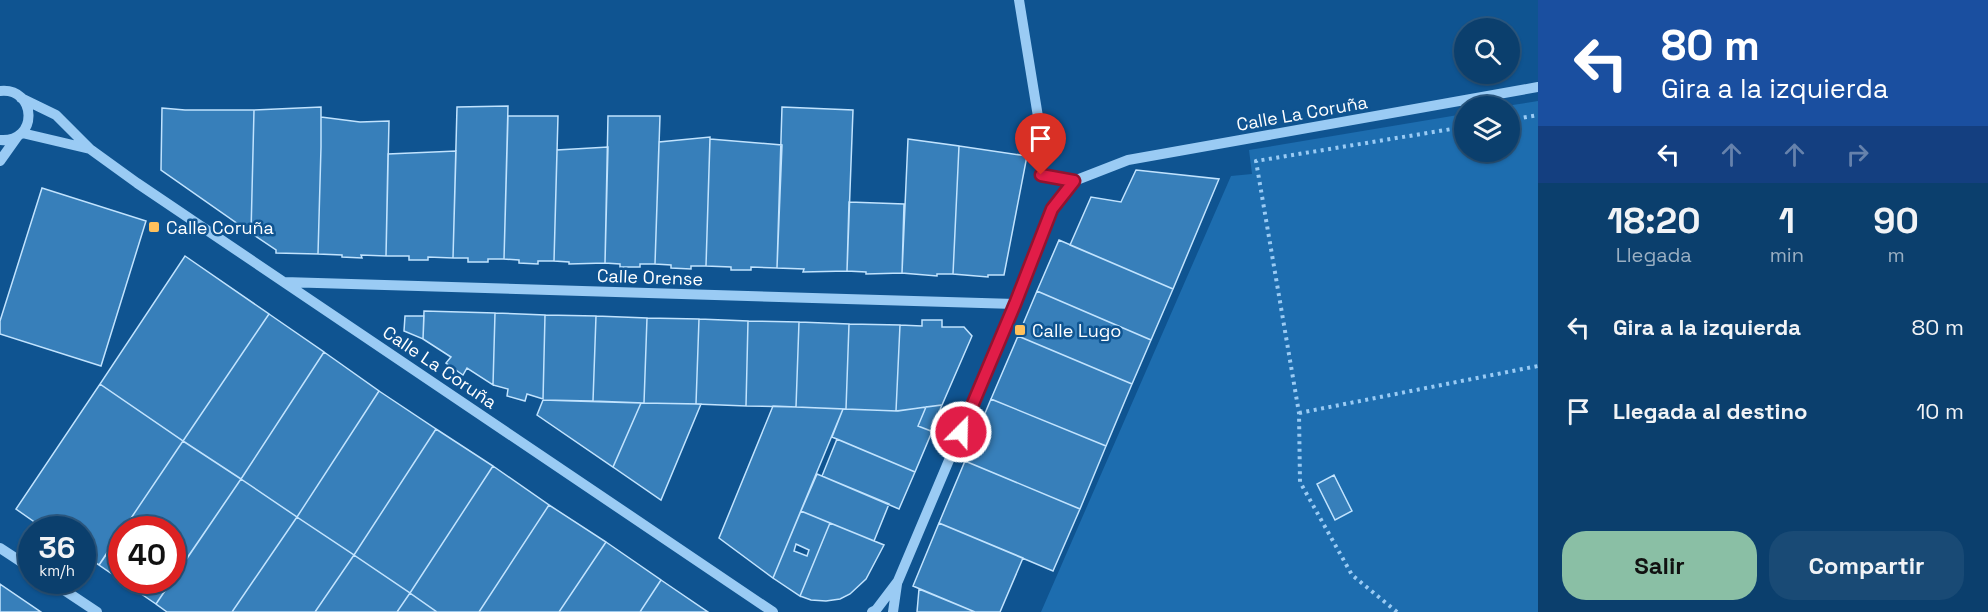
<!DOCTYPE html>
<html lang="es">
<meta charset="utf-8">
<style>
:root{--surface:#0b3f6d;--page:#194a75;--text:#f1f3f6;--muted:#9aafc2;--line:#2b5880;--accent:#8abfa5}
body{margin:0;font-family:"Space Grotesk",sans-serif;background:var(--page);color:var(--text);height:100vh;display:flex;flex-direction:column;font-size:22px;white-space:nowrap}
*{box-sizing:border-box;margin:0}
p{font-size:20px;color:var(--muted)}
.icon{flex:none;width:33px;height:33px;fill:none;stroke:currentColor;stroke-width:2;stroke-linecap:round;stroke-linejoin:round}
.map{position:relative;flex:1;overflow:hidden}
.details{display:flex;flex-direction:column;background:var(--surface);width:450px}
.details>*{flex:none}
.top-card{background:#1a4fa0;color:#fff;overflow:hidden}
.tools{position:absolute;left:1454px;top:18px;display:grid;gap:12px}
.tools a{display:grid;place-items:center;width:66px;height:66px;border-radius:50%;background:var(--surface);box-shadow:0 2px 4px #0004,0 0 0 2px var(--line);font-size:30px}
.speed{position:absolute;left:18px;top:516px;display:flex;gap:12px;font-size:30px;font-weight:700;text-align:center}
.speed>*{display:grid;place-content:center;width:78px;height:78px;border-radius:50%;background:var(--surface);box-shadow:0 2px 4px #0004,0 0 0 2px var(--line);line-height:1}
.speed small{font-size:15px;font-weight:400}
.speed .limit{border:9px solid #d22;background:#fff;color:#111}
.pin{position:absolute;display:grid;place-items:center;width:51px;height:51px;color:#fff;margin:-62px -26px;border-radius:50% 50% 50% 0;rotate:-45deg;box-shadow:0 0 6px #0007}
.pin .icon{rotate:45deg}
.me{position:absolute;width:66px;margin:-33px;rotate:23deg;stroke-linejoin:round;filter:drop-shadow(0 0 4px #0008)}
.turn{display:flex;align-items:center;gap:21px;height:126px;padding:0 24px;font-size:27px}
.turn .icon{width:78px;height:78px;stroke-width:2.5}
.turn b{display:block;font-size:42px;line-height:51px}
.lanes{display:flex;align-items:center;height:57px;padding:0 24px;background:#0003;justify-content:center;gap:30px;direction:ltr}
.lanes .off{opacity:.35}
.eta{display:flex;justify-content:space-evenly;align-items:center;height:102px;text-align:center}
.eta b{font-size:36px;font-weight:700;line-height:42px}
.cta{display:flex;gap:12px;margin-top:auto;padding:12px 24px}
.cta a{flex:1;height:69px;border-radius:24px;background:var(--accent);color:#111;font-size:24px;font-weight:700;line-height:69px;text-align:center}
.cta a+a{background:var(--page);color:var(--text)}
ul{padding:0;list-style:none}
li{display:flex;align-items:center;gap:18px;height:84px;padding:0 24px}
li div{flex:1}
li b{display:block;font-size:22px}
li em{font-style:normal}
main{display:flex;flex:1;min-height:0}
.map>svg:first-child{display:block}
</style>
<main>
<div class="map">
<svg width="1538" height="612" viewBox="0 0 1538 612">
<rect width="100%" height="100%" fill="#0f5491"/>
<path fill="#1d6daf" d="M1538 101V612H1041L1231 176 1252 174 1249 150 1464 114V152H1509V106H1506Z"/>
<path fill="#377fba" stroke="#c1e3fe" stroke-width="1.5" fill-rule="evenodd" d="M508 106 504 259H488V262H468V258H453L457 107Z
M321 107V147L318 254 276 253V250L251 233 254 110Z
M782 107 853 110 847 271 803 272 804 269 777 268Z
M162 108 185 110H254L251 233 161 170Z
M508 116H558L554 261H538V264L519 263V260L504 259Z
M608 116H660L655 264H640V267H620V264L605 263Z
M321 117 360 122 389 121 386 256 361 255 362 258 342 257V255L318 254 321 147Z
M710 137 706 266H691V269L671 268V265L655 264 659 142Z
M710 139 782 145 777 268 751 267V270H731V267L706 266Z
M908 139 959 146 953 274H937V276L902 273Z
M959 146 1027 156 1004 275H988V277L953 274Z
M608 147 605 263 569 264V262L554 261 557 150Z
M456 151 453 258 428 257V260H409V256H386L388 154Z
M1136 170 1219 179 1173 289 1070 245 1091 197 1121 202Z
M42 188 146 221 101 366 0 334V321Z
M849 202 904 204 902 273 866 274V272L847 271Z
M1059 240 1173 289 1151 340 1037 291Z
M185 256 269 314 183 441 100 384Z
M1037 291 1151 340 1132 384 1018 336Z
M424 311 495 313 493 385 467 368 463 375 446 363 451 357 423 339Z
M495 313 545 315 543 399 527 394 525 401 507 396 508 389 493 385Z
M269 314 324 352 241 479 183 441Z
M545 315 596 316 593 401 543 400Z
M405 316H424L423 339 404 331Z
M596 316 647 318 644 403 593 401Z
M647 318 699 319 696 404 644 403Z
M699 319 748 321 746 406 696 404Z
M922 320H942V327H964L972 336 942 405 896 411 900 325 922 326Z
M748 321 799 322 796 407 746 406Z
M799 322 849 324 846 409 796 407Z
M849 324 900 325 896 411 846 409Z
M1018 336 1132 384 1106 446 991 399Z
M324 352 379 391 297 517 241 479Z
M100 384 183 441 123 530H122L99 565 82 554V530H46L16 509Z
M379 391 436 429 354 555 297 517Z
M991 399 1106 446 1080 509 965 461Z
M543 400 573 401 641 403 613 467 537 415Z
M641 403 701 404 661 500 613 467Z
M942 405 931 431 918 426 926 407Z
M773 406 843 409 773 578 719 538Z
M926 407 918 426 931 431V434L915 472 832 437 843 409 898 411Z
M436 429 493 466 410 593 354 555Z
M837 439 915 472 899 509 822 476Z
M183 441 241 479 172 580V530H123Z
M965 461 1080 509 1053 571 939 523Z
M493 466 549 505 479 612H437L410 593Z
M817 474 889 504 874 541 801 511Z
M1334 475 1352 511 1335 520 1317 484Z
M241 479 297 517 232 612H167L156 604Z
M549 505 606 542 559 612H479Z
M801 511 830 523 800 596 773 578ZM796 544 809 550 807 556 794 551Z
M297 517 354 555 315 612H232Z
M830 523 884 545 866 579 850 594 840 599 826 601 811 600 800 596Z
M939 523 1023 558 1000 612H975L913 586Z
M122 532V580H172L156 604 99 565Z
M606 542 661 580 640 612H559Z
M354 555 410 593 397 612H315Z
M661 580 708 612H640Z
M0 584 41 612H0Z
M919 589 975 612H917Z
M410 593 437 612H397Z"/>
<g fill="none" stroke-linecap="round" stroke-linejoin="round">
<path stroke="#9acbf4" stroke-width="4" stroke-dasharray="3 4.5" stroke-linecap="butt" d="M1509 120 1538 115
M1299 413 1538 366
M1397 612 1352 575 1300 482 1299 413 1256 161 1464 127"/>
<path stroke="#9acbf4" stroke-width="10" d="M1019 0 1041 135V175L1074 181
M0 91C37 87 39 143 0 140
M21 98 56 115 90 149 137 183 773 612
M22 133 90 149
M0 161 17 137
M1074 181 1128 160 1538 87
M284 282 1015 304
M0 548 32 569
M49 580 97 612
M872 612 876 610 898 581 1015 304 1052 209 1074 181
M893 612 897 584"/>
</g>
<g fill="none" stroke-linecap="round" stroke-linejoin="round">
<defs>
<path id="route" d="M961 432 1015 304 1052 209 1074 181 1041 175"/>
</defs>
<use href="#route" stroke="#92132f" stroke-width="15"/>
<use href="#route" stroke="#e11d48" stroke-width="10"/>
</g>
<g fill="#ffc15c" stroke="#0f5491" stroke-width="2">
<rect x="148" y="221" width="12" height="12" rx="3"/>
<rect x="1014" y="324" width="12" height="12" rx="3"/>
</g>
<g text-anchor="middle" dominant-baseline="central" stroke-width="5" stroke-linejoin="round" paint-order="stroke">
<g font-size="18" fill="#fff" stroke="#0f5491">
<text transform="translate(1302 113) rotate(-10)">Calle La Coruña</text>
<text transform="translate(650 277) rotate(2)">Calle Orense</text>
<text transform="translate(440 367) rotate(34)">Calle La Coruña</text>
</g>
<g font-size="18" fill="#fff" stroke="#0f5491" text-anchor="start">
<text x="166" y="227">Calle Coruña</text>
<text x="1032" y="330">Calle Lugo</text>
</g>
</g>
</svg>
<div class="tools">
<a><svg class="icon" aria-label="search" viewBox="0 0 24 24"><circle cx="10" cy="10" r="6"/><path d="M15 15l6 6"/></svg></a>
<a><svg class="icon" aria-label="layers" viewBox="0 0 24 24"><path d="M12 4l9 5-9 5-9-5zM3 14l9 5 9-5"/></svg></a>
</div>
<div class="speed"><div>36<small>km/h</small></div><div class="limit">40</div></div>
<div class="pin" style="left:1041px;top:175px;background:#d93025"><svg class="icon" aria-label="arrive" viewBox="0 0 24 24"><path d="M6 21V4h12l-3 4 3 4H6"/></svg></div>
<svg class="me" style="left:961px;top:432px" viewBox="-20 -20 40 40"><circle r="17" fill="#e11d48" stroke="#fff" stroke-width="3"/><path d="M0-11L8 9 0 5-8 9z" fill="#fff"/></svg>
</div>
<section class="details">
<div class="top-card">
<div class="turn"><svg class="icon" aria-label="left" viewBox="0 0 24 24"><path d="M17 20v-9H6M10 6l-5 5 5 5"/></svg><div><b>80 m</b>Gira a la izquierda</div></div>
<div class="lanes"><svg class="icon" aria-label="left" viewBox="0 0 24 24"><path d="M17 20v-9H6M10 6l-5 5 5 5"/></svg><svg class="icon off" aria-label="ahead" viewBox="0 0 24 24"><path d="M12 20V5M6 11l6-6 6 6"/></svg><svg class="icon off" aria-label="ahead" viewBox="0 0 24 24"><path d="M12 20V5M6 11l6-6 6 6"/></svg><svg class="icon off" aria-label="right" viewBox="0 0 24 24"><path d="M7 20v-9h11M14 6l5 5-5 5"/></svg></div>
</div>
<div class="eta">
<div><b>18:20</b><p>Llegada</p></div>
<div><b>1</b><p>min</p></div>
<div><b>90</b><p>m</p></div>
</div>
<ul>
<li><svg class="icon" aria-label="left" viewBox="0 0 24 24"><path d="M17 20v-9H6M10 6l-5 5 5 5"/></svg><div><b>Gira a la izquierda</b></div><em>80 m</em></li>
<li><svg class="icon" aria-label="arrive" viewBox="0 0 24 24"><path d="M6 21V4h12l-3 4 3 4H6"/></svg><div><b>Llegada al destino</b></div><em>10 m</em></li>
</ul>
<div class="cta"><a>Salir</a><a>Compartir</a></div>
</section>
</main>
